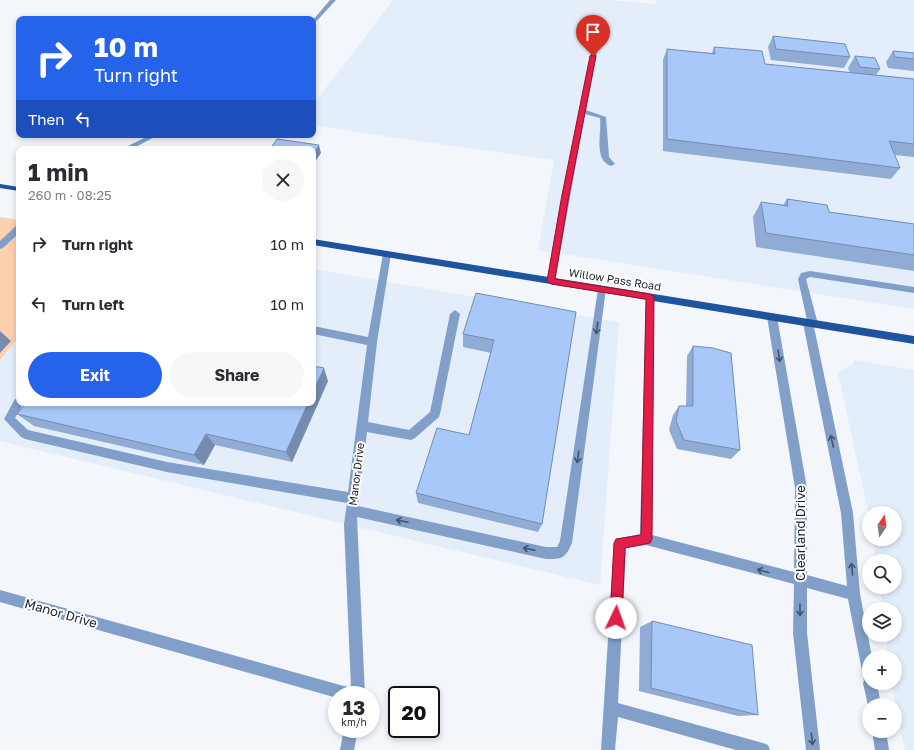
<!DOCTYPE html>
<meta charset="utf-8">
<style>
:root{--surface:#fff;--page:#f7f7f7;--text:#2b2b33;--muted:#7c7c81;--accent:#2563eb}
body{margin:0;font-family:"Golos Text",sans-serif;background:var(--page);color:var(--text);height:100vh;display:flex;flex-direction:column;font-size:15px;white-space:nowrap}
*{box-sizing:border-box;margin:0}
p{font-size:13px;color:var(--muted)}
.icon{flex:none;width:22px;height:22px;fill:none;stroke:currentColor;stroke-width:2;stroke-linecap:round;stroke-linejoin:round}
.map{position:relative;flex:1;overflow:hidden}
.sheet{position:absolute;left:16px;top:146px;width:300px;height:260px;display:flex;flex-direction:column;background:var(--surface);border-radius:8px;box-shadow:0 2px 6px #0003}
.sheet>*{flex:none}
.hud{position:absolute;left:16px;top:16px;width:300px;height:122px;border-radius:8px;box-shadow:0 2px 6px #0003;background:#2563eb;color:#fff;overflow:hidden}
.needle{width:26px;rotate:13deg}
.buttons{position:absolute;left:862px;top:506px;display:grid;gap:8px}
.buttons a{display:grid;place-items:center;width:40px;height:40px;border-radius:50%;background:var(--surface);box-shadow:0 2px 6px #0003;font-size:20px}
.speed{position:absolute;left:328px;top:686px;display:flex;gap:8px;font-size:20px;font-weight:700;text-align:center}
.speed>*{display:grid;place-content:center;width:52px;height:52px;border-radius:50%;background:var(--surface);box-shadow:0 2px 6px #0003;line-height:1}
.speed small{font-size:10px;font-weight:400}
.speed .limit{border:2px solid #111;border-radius:6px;background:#fff;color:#111}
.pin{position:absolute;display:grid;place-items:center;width:34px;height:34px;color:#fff;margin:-41px -17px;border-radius:50% 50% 50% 0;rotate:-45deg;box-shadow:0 0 4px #0007}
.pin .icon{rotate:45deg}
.me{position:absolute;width:44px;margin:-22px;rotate:3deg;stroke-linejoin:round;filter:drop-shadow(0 0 3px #0008)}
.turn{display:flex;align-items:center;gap:14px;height:84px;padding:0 12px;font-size:18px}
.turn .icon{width:52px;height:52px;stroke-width:2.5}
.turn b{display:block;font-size:28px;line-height:34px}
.then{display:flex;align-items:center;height:38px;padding:0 12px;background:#0003;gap:8px;font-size:15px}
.round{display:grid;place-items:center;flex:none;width:42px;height:42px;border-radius:21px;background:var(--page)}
.overview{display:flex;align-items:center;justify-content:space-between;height:68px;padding:0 12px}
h1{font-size:24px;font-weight:700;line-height:30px}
.action{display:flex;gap:8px;margin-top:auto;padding:8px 12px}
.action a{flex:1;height:46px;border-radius:24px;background:var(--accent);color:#fff;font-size:16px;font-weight:700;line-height:46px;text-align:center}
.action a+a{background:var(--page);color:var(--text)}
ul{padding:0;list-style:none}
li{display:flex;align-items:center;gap:12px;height:60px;padding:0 12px}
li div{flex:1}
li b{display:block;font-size:15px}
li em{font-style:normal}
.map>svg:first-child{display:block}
</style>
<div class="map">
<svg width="914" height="750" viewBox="0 0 914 750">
<rect width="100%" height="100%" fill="#f3f6fb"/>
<path fill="#e4edfa" d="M393 0H610L656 4V0H914V309L538 250 554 160 397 138 313 125V105Z
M313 269 619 322 600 585 0 441V360L19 337V403H313Z
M854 360 914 370V750H905L893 693 892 683H895V657H888L886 635H895V609H882L880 587H895V561H876L873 539H895V513H869V515L838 373 854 363Z"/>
<path fill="#fed0af" d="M0 217 19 220V337L0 360Z"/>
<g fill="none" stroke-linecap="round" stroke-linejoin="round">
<path fill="#829fc9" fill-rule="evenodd" d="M330 0H336L313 25V20Z
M596 40 599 42 586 110 606 117 609 157 615 164 611 166C593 160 602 133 600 118L585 114 555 281 551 284 547 281 560 204 593 42Z
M150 135H158L132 149H122Z
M19 225V233L3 248 0 249V241L16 226Z
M387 251 391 254 377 342 368 422 409 430 430 412 450 314 455 310 460 314 440 414 439 417 415 438 411 440 367 432 358 506 546 547H557L560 541 598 289 599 287H605L606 289 572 543C565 559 562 559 546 559L357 517 365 695H337V698L0 602V590L351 688 344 524 347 503 167 472 25 439 21 437 4 419 15 399 19 398V403H24L15 418 28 430 167 462 348 492 367 345 313 334V326L368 337 383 254Z
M810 271 914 287V293L810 277 806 279 818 324 814 327 853 513 860 594 872 657H869V683H877L881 705H869V710L863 683 864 681 848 599 807 588V633L820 750H806L793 633 794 584 646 545 626 548 618 703 763 743 768 745 770 750H736L618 717 615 750H601L614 543 616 539 640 534 646 297 647 295 650 294 654 297 652 535 794 572 795 488 767 317 772 313 777 317 807 488V575L847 586 841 513 803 323 807 320 798 279 801 273Z
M344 729H358L354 750H340Z
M872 731H886L889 750H875Z"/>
<path fill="#1e539d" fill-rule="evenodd" d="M0 184 19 187V191L0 188Z
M313 239 914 336V344L313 245Z"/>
</g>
<path fill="#90acd5" d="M773 36 850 57 844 68 771 60 768 47Z
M714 47 765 64 850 73 848 68 855 56 880 69 876 75 914 79V157L894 155 900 168 891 179 663 151V60L667 49 712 53Z
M893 51 914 53V71L888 68 886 62Z
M787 199 829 212 914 224V271L756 247 753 217 761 202 783 205Z
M576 312 542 524 538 532 418 503 416 493 469 435 491 353 463 347V334Z
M693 346 740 450 731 459 677 449 669 430 673 415 679 406H686L687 356Z
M328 381 292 462 215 445 204 465 34 426 17 414Z
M652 621 758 715 738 716 639 691 640 627Z"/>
<path fill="#758cae" d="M319 145 321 153 313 165V154Z
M0 331 11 341 0 353Z
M324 368 328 381 292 462 286 452 308 403H313V392Z
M206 434 215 445 204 465 194 455Z"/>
<path fill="#a7c8f8" stroke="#758cae" d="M773 36 845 44 850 57 776 49Z
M714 47 762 51 765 64 914 79V144L889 141 900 168 667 139V49L715 54Z
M893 51 914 53V59L895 57Z
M855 56 875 58 880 69 860 67Z
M277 139 319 145 313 154V149H270Z
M787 199 827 205 829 212 914 224V255L766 233 761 202 788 206Z
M476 293 576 312 542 524 416 493 437 428 469 435 494 340 463 334Z
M693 346 713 348 731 353 740 450 684 440 676 421 679 406H693Z
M313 366 324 368 313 392Z
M26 403H308L286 452 206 434 194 455 17 414Z
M652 621 752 645 758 715 651 688Z"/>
<defs><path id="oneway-shaft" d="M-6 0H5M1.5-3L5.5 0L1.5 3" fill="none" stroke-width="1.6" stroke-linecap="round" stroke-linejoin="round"/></defs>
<g stroke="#45546a">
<use href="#oneway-shaft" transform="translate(597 328) rotate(98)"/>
<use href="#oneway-shaft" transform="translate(779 356) rotate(80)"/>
<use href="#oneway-shaft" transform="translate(832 441) rotate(-102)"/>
<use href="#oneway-shaft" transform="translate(578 457) rotate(98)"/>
<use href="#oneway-shaft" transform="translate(402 521) rotate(-168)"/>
<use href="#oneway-shaft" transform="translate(529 549) rotate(-168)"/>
<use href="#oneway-shaft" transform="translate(852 569) rotate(-95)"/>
<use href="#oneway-shaft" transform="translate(763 571) rotate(-165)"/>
<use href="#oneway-shaft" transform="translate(800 610) rotate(90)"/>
<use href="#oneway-shaft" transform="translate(812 739) rotate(84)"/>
</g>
<path fill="#e11d48" stroke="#92132f" d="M593 54 596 56 569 195 555 279 650 294 654 297 652 539 650 543 625 548 622 618 620 622 616 624 612 622 610 618 614 543 616 539 641 535 646 299 551 284 547 281 562 195 590 56Z"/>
<g text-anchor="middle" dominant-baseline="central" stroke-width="4" stroke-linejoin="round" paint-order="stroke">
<g font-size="11" fill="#1c222b" stroke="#fff">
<text transform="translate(615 279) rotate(9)">Willow Pass Road</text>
<text transform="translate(356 474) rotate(-83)">Manor Drive</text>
</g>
<g font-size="13" fill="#1c222b" stroke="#fff">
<text transform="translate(800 533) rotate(-90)">Clearland Drive</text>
<text transform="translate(61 613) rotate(16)">Manor Drive</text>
</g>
</g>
</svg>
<div class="buttons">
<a><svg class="needle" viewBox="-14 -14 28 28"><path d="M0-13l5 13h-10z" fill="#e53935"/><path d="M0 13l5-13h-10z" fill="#7c7c81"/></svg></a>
<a><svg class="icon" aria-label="search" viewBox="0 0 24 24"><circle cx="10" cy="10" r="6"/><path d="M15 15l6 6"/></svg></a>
<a><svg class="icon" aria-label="layers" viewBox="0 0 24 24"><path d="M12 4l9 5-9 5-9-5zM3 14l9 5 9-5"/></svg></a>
<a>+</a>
<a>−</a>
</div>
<div class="speed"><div>13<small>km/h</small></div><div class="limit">20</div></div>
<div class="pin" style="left:593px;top:56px;background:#d93025"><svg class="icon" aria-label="arrive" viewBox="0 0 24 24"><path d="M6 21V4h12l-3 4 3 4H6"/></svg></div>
<svg class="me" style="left:616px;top:618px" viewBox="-20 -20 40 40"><circle r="19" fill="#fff"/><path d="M0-13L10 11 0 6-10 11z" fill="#e11d48"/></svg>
<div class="hud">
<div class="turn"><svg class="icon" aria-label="right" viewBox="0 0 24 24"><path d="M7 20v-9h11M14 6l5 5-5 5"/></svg><div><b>10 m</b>Turn right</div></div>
<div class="then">Then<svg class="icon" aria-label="left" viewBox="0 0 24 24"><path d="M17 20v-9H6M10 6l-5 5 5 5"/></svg></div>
</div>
<section class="sheet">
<div class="overview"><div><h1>1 min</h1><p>260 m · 08:25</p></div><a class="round"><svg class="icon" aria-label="close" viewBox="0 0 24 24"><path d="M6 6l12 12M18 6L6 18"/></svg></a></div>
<ul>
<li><svg class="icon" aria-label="right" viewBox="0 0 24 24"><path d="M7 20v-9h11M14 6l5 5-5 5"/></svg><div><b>Turn right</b></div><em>10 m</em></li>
<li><svg class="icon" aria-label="left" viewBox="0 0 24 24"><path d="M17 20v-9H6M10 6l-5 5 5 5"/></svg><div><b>Turn left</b></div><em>10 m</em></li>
</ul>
<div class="action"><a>Exit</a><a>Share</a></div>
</section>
</div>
